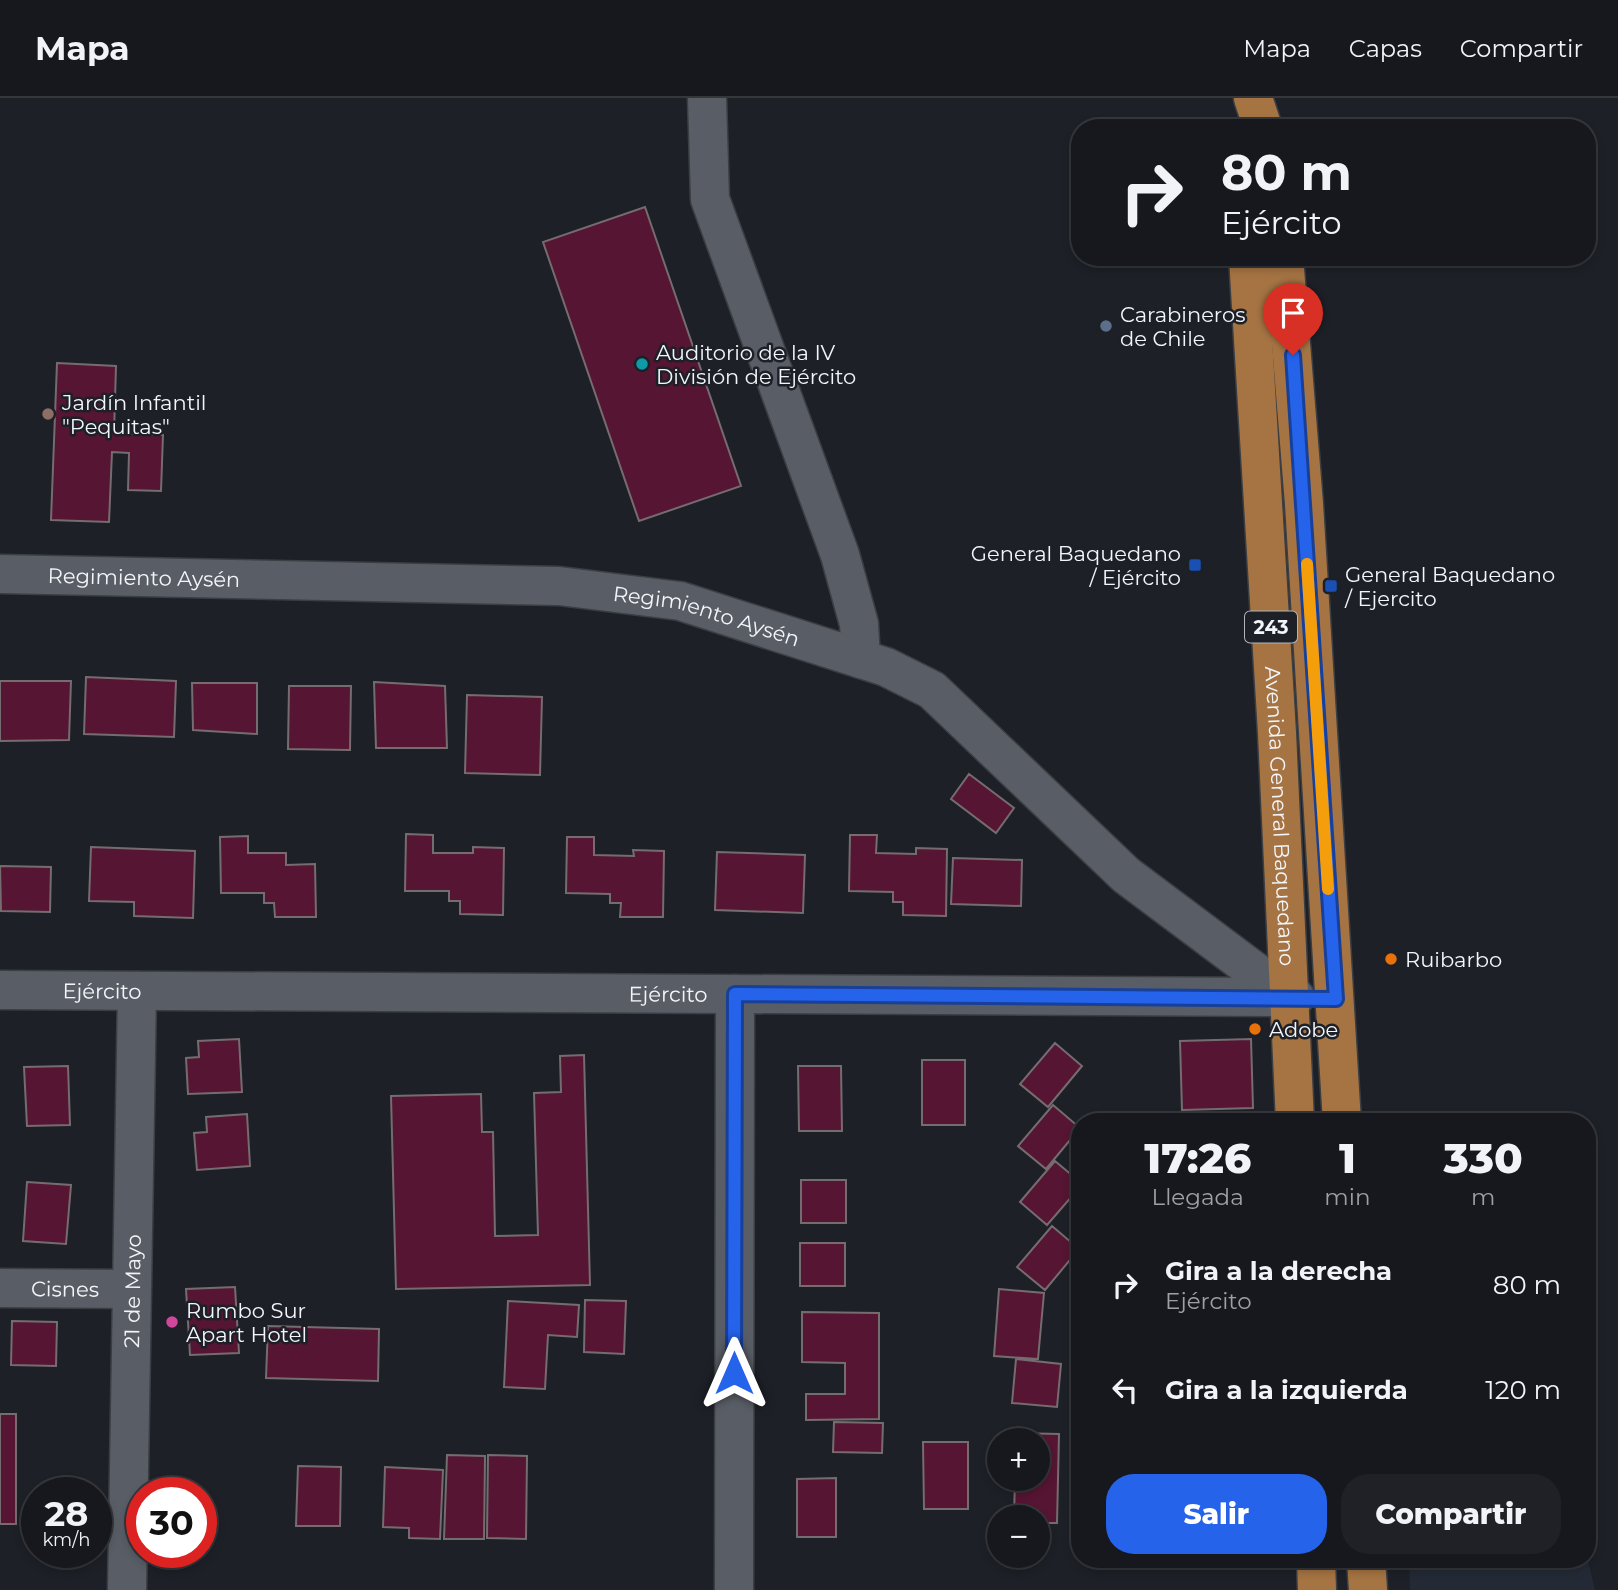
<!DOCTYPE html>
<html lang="es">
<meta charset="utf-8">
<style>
:root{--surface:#16181d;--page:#1f2126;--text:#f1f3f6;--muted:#9ea0a4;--line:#35373b;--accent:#2563eb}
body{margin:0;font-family:Montserrat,sans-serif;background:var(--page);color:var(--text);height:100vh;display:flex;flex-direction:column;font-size:26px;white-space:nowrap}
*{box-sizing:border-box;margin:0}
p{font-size:23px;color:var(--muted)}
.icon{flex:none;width:38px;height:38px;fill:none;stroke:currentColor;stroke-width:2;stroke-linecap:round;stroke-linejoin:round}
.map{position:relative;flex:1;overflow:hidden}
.panel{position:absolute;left:1071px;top:1015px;width:525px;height:455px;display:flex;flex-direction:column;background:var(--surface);border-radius:28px;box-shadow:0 4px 10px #0003,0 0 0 2px var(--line)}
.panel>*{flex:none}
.guide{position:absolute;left:1071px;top:21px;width:525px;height:147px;border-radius:28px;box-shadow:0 4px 10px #0003,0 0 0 2px var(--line);background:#16181d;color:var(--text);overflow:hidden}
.controls{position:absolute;left:987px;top:1330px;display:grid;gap:14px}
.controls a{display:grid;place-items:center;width:63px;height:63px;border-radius:50%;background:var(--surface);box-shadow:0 4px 10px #0003,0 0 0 2px var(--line);font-size:35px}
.speed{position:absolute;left:21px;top:1379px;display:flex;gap:14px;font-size:35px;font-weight:700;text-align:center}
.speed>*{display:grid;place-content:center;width:91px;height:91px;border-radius:50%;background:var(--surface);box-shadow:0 4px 10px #0003,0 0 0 2px var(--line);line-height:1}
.speed small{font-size:18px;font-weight:400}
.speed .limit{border:10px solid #d22;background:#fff;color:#111}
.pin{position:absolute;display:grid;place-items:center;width:60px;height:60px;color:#fff;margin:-72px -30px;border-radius:50% 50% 50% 0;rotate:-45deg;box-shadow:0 0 7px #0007}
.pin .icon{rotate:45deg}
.me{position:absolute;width:77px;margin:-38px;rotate:0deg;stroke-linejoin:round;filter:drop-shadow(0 0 5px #0008)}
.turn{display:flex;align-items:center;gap:24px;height:147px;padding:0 35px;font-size:32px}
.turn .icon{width:91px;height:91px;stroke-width:2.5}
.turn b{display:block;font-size:49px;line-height:60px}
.eta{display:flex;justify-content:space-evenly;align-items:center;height:119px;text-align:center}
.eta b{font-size:42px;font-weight:800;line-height:49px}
.action{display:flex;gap:14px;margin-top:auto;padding:14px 35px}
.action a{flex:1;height:80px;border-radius:28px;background:var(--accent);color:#fff;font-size:28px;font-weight:800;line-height:80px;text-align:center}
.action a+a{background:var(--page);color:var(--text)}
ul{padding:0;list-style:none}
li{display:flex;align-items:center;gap:21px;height:105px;padding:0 35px}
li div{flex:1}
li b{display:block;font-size:26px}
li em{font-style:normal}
header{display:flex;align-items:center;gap:42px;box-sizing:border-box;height:98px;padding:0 35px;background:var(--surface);border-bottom:2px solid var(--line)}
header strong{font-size:33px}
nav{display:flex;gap:38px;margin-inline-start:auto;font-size:24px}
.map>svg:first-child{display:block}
</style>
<header>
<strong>Mapa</strong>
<nav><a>Mapa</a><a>Capas</a><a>Compartir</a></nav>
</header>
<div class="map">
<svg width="1618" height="1492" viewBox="0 0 1618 1492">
<rect width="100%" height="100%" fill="#1d2027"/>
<path fill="#242a35" d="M1587 1459 1595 1492H1410L1409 1461H1587Z"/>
<path fill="#551533" stroke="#756c6f" stroke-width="2" d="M645 109 741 388 639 423 543 144Z
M57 265 116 268 114 335 163 337 161 393 128 392 129 355 112 354 109 424 51 422Z
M86 579 176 583 174 639 84 636Z
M0 583H71L69 642 0 643Z
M374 584 445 588 447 650H376Z
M192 585H257V636L193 632Z
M289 588H351L350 652 288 651Z
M467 597 542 599 540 677 465 675Z
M969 676 1014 710 996 735 951 701Z
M406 736 433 737V755H473V749L504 750 503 817 460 816V803H449V793H405Z
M850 737H877L876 755 916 756V750L947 751 946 818 903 817V804H893V794L849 793Z
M248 738V755H286V767L315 766 316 819H275L274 805H264V795H221L220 739Z
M567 739H594V757L634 758 633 752 664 753 663 819H620L621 805H610V796L566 795Z
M91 749 195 753 193 820 134 818V804L89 803Z
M717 754 805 757 803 815 715 812Z
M953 760 1022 762 1021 808 951 806Z
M0 768 51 769 50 814 1 813Z
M239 941 242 994 188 996 186 960 199 959 198 943Z
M1251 941 1253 1010 1182 1012 1180 943Z
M1055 945 1082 968 1048 1009 1020 986Z
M584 957 590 1187 396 1191 391 998 481 996 482 1034H493L495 1138 538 1137 534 995 561 994 560 958Z
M922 962H965V1027H922Z
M68 968 70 1027 27 1028 24 969Z
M798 968H841L842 1033H799Z
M1053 1007 1080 1030 1046 1071 1018 1048Z
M247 1016 250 1068 197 1072 194 1035 207 1034 206 1019Z
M1055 1063 1080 1084V1089L1047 1127 1020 1104Z
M801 1082H846V1125H801Z
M27 1084 71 1087 66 1146 23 1143Z
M1052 1128 1079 1151 1045 1192 1017 1169Z
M800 1145H845V1188H800Z
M235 1189 239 1255 190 1257 186 1191Z
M999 1191 1044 1195 1038 1261 994 1258Z
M585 1202 626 1203 624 1256 584 1254Z
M508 1203 579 1207 577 1239 548 1237 545 1291 504 1289Z
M802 1214 879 1215V1321L806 1322V1296H845V1265L802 1264Z
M12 1223 57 1224 56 1268 11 1267Z
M268 1228 379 1231 378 1283 266 1280Z
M1016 1261 1061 1266 1057 1309 1012 1305Z
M0 1316H16V1426H0Z
M834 1324 883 1325 882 1355 833 1354Z
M1016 1335 1059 1336 1057 1425H1038V1419H1014L1015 1381H1038V1342H1016Z
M923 1344H968V1411H924Z
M447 1357 485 1358 484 1441H444Z
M488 1357 527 1358 526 1441 487 1440Z
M298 1368 341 1369 340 1428H296Z
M385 1369 443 1372 440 1441 409 1440V1430L383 1429Z
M836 1380V1439H797V1381Z"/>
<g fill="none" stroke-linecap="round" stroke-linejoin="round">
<defs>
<g id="minor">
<path d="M707 0 710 101 840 457 859 526 861 561"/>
<path id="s1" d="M0 476 559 488 680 503 886 569 932 592 1126 777 1289 899"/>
<path id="s2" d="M0 892 1295 899"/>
<path id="s3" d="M0 1190 130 1191"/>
<path id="s4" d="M127 1492 137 893"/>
<path d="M734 1492 735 896"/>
</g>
<g id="major">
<path d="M1253 0 1263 30"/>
<path id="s5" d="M1248 159 1277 635 1295 1024"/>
<path d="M1284 159 1304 406 1342 1024"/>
<path d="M1316 1461 1317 1492"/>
<path d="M1366 1461 1368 1492"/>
</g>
</defs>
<use href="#minor" stroke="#3b3e42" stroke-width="41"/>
<use href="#major" stroke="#3b3e42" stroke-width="41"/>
<use href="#minor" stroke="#595d65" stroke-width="38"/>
<use href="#major" stroke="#a67443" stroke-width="38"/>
</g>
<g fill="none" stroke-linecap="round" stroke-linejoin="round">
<defs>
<path id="route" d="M734 1275 735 896 1336 901 1293 257"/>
</defs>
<use href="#route" stroke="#184099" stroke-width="18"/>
<use href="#route" stroke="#2563eb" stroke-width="12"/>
<path stroke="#f59e0b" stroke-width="12" d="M1307 466 1328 791"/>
</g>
<circle fill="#5c6f8a" stroke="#1d2027" stroke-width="2.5" cx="1106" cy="228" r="7"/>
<circle fill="#0f9aa8" stroke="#1d2027" stroke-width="2.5" cx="642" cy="266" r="7"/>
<circle fill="#8d6e63" stroke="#1d2027" stroke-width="2.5" cx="48" cy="316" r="7"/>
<g fill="#1a4fb4" stroke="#1d2027" stroke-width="2.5">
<rect x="1188" y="460" width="14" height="14" rx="3.5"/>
<rect x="1324" y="481" width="14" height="14" rx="3.5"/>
</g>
<g fill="#e8710a" stroke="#1d2027" stroke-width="2.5">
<circle cx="1391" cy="861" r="7"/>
<circle cx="1255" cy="931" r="7"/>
</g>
<circle fill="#d1479c" stroke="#1d2027" stroke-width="2.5" cx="172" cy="1224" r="7"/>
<g text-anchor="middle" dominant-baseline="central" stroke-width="5" stroke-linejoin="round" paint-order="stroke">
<rect fill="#1d2027" stroke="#b2b5ba" stroke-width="2" x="1245" y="513.5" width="52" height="31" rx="5"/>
<g font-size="19" font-weight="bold" fill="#f2f5f9">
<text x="1271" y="529">243</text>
</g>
<g font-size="21" fill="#f2f5f9" stroke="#1d2027" text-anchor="start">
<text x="1120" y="216">Carabineros<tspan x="1120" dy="24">de Chile</tspan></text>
<text x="656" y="254">Auditorio de la IV<tspan x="656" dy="24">División de Ejército</tspan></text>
<text x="62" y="304">Jardín Infantil<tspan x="62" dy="24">"Pequitas"</tspan></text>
<text x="1181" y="455" text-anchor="end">General Baquedano<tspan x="1181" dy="24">/ Ejército</tspan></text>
<text x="1345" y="476">General Baquedano<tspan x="1345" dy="24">/ Ejercito</tspan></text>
<text x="1405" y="861">Ruibarbo</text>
<text x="1269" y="931">Adobe</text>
<text x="186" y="1212">Rumbo Sur<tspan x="186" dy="24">Apart Hotel</tspan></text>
</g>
<g font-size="21" fill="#f2f5f9" stroke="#1d2027">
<text stroke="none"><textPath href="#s1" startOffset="144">Regimiento Aysén</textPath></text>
<text stroke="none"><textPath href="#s1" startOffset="710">Regimiento Aysén</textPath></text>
<text stroke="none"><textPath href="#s5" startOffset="560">Avenida General Baquedano</textPath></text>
<text stroke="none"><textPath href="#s2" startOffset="102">Ejército</textPath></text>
<text stroke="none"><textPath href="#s2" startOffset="668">Ejército</textPath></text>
<text stroke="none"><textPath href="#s3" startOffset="65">Cisnes</textPath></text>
<text stroke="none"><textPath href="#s4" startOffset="299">21 de Mayo</textPath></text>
</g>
</g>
</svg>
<div class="controls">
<a>+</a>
<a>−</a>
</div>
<div class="speed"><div>28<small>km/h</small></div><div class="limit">30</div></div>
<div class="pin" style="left:1293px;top:257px;background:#d93025"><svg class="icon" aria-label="arrive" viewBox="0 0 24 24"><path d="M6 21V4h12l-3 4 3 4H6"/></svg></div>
<svg class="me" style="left:734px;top:1275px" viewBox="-20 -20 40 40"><path d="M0-17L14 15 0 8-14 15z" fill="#2563eb" stroke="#fff" stroke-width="4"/></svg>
<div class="guide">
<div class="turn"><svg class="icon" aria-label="right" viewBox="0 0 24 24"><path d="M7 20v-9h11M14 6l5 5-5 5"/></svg><div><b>80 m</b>Ejército</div></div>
</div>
<section class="panel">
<div class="eta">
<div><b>17:26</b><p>Llegada</p></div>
<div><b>1</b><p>min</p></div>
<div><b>330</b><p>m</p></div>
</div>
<ul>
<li><svg class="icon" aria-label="right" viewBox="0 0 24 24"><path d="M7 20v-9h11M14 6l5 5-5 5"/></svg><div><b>Gira a la derecha</b><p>Ejército</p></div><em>80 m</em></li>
<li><svg class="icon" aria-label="left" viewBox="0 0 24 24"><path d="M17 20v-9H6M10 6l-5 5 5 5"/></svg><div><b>Gira a la izquierda</b></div><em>120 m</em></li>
</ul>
<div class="action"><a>Salir</a><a>Compartir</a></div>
</section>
</div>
